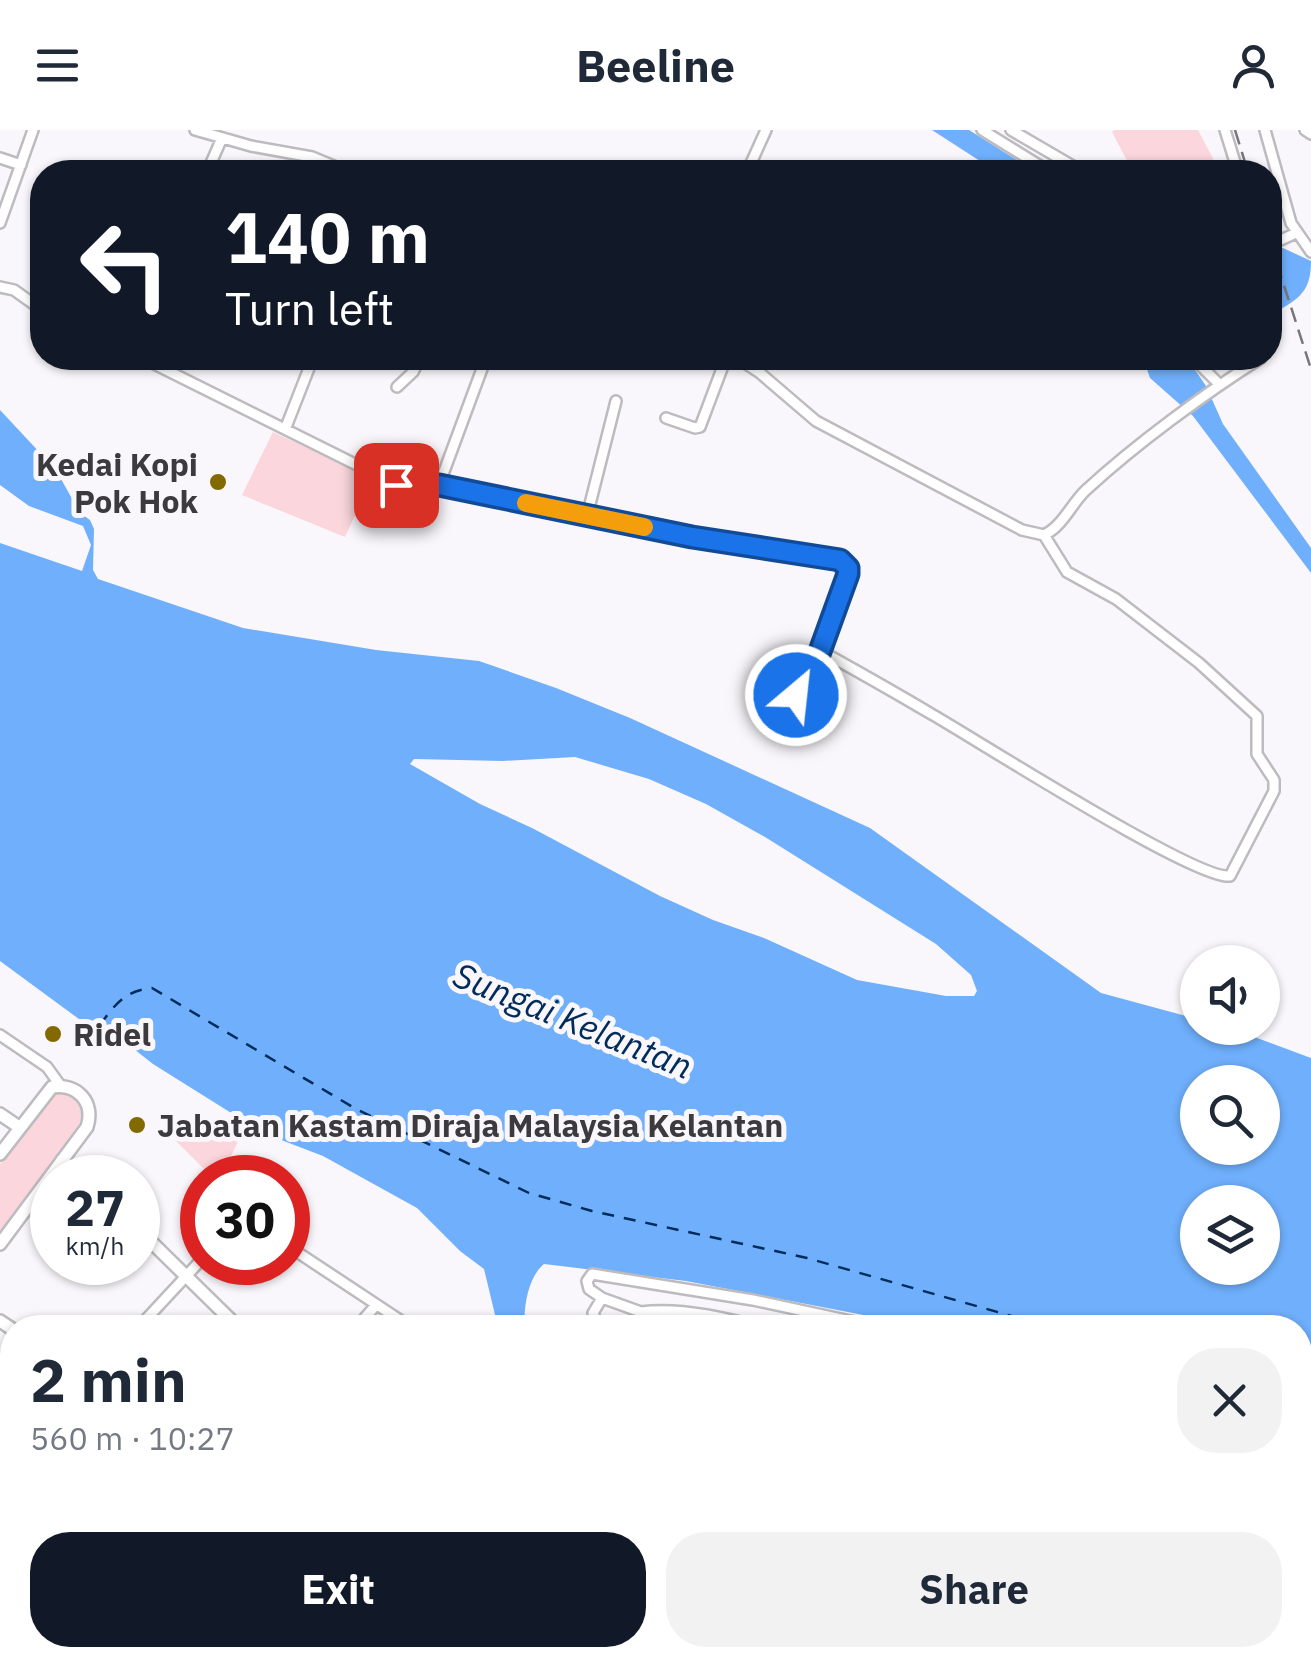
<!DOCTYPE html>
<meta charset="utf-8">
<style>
:root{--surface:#fff;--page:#f2f2f3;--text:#1f2937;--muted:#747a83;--accent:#111827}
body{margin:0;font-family:"IBM Plex Sans",sans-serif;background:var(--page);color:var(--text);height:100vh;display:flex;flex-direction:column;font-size:38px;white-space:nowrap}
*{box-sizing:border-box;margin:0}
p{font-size:32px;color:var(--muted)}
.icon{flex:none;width:55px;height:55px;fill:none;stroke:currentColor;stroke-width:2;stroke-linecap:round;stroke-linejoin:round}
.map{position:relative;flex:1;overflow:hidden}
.panel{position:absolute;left:0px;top:1185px;width:1312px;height:352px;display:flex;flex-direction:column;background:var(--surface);border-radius:40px 40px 0 0;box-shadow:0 2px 8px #0004}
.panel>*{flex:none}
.top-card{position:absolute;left:30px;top:30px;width:1252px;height:210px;border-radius:40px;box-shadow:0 2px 8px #0004;background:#111827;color:#fff;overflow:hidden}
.fabs{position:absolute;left:1180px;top:815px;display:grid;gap:20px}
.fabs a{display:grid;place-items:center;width:100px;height:100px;border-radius:50%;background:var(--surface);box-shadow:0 2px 8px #0004;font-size:50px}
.speed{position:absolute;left:30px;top:1025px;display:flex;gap:20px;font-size:50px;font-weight:700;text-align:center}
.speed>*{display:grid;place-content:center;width:130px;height:130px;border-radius:50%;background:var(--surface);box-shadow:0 2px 8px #0004;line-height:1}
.speed small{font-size:25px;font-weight:400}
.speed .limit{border:15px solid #d22;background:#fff;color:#111}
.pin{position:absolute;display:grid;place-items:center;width:85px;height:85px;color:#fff;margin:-42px;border-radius:20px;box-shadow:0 5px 15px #0006}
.me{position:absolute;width:110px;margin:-55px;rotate:28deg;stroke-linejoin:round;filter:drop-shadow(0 0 8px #0008)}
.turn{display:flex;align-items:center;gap:35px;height:210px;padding:0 30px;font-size:45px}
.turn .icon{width:130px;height:130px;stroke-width:2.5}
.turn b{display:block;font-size:70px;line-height:85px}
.round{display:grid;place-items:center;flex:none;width:105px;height:105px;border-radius:40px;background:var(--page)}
.overview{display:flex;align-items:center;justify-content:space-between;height:170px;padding:0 30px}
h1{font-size:60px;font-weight:700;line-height:75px}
.button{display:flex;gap:20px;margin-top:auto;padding:20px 30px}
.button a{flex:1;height:115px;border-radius:40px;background:var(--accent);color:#fff;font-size:40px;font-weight:700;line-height:115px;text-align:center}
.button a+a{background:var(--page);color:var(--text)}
header{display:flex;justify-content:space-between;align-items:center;height:130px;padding:0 30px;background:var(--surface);font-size:45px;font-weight:700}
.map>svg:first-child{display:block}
</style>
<header><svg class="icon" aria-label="menu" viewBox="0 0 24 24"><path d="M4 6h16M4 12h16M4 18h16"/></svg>Beeline<svg class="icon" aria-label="person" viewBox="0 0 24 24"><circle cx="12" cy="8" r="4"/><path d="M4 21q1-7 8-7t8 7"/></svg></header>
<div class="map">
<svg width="1311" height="1536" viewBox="0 0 1311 1536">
<rect width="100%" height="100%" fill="#f9f7fb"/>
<path fill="#fbd6dc" d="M1115 0H1198L1220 42H1133L1112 2Z
M273 302 372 348 345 407 242 365Z
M58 963C69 963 80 970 83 981L80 993 0 1104V1034L48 970Z
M178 987 242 1003 221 1047H212L165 1000Z"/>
<path fill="#6faffb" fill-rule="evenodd" d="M932 0H969L1036 42H997Z
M1283 118 1311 131C1311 164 1297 170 1270 185V119Z
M1143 228H1187L1206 256 1223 294 1311 418V443L1193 286 1150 248Z
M0 280 56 340 80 383 90 390 94 399 93 440 98 449 243 498 376 520 479 531 556 558 630 588 870 698 1101 863 1197 889 1198 898H1230L1311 928V1330L1300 1325V1198L926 1197 686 1151 544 1134C528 1147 523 1178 525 1197H498L484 1139 460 1121 417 1078 323 1026 263 1003 153 934 116 905 119 900 114 896 83 892 0 831V413L82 441 91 415 83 396 29 376 0 355ZM575 627 649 649 706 674 765 707 936 814 971 845 977 861 974 866H946L857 850 764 808 713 790 660 766 532 698 480 674 410 634 414 629 503 631ZM1198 952H1262V1018H1198ZM1198 1072H1262V1138H1198Z"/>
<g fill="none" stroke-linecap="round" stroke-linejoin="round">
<path stroke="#002c5b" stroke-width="2.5" stroke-dasharray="12 10" stroke-linecap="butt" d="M100 895C116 873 125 861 152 858L356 979 529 1063 592 1081 807 1128 1054 1198
M1300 1290 1311 1295"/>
<defs>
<path id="minor" d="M195 0 251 16 312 27 348 42
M982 0 1050 42
M1011 0 1083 42
M1225 0 1238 42
M1265 0 1291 93 1311 122
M1305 0 1311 4
M0 28 21 35
M207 42 222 8
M747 42 766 0
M0 93 33 0
M1270 115 1296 103
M0 157 14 160 42 180
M142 228 397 355H439L692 407 840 430 848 438V444L804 562 796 565 780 559 777 536
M737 228 760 243 816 291 1022 400 1044 405C1063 396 1071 374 1086 360 1136 314 1204 264 1261 228
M1193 228 1219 254
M397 257 413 242 420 228
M666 288 695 298 700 297 726 228
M286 297 313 228
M439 355 486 228
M587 386 616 271
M819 520C857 541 896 563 933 585 977 610 1197 751 1230 746L1274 661V650L1257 624V586L1199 533 1116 469 1067 442 1044 405
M0 905 47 937 60 955
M288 1116 412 1198
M602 1168 589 1159 587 1151 592 1144 753 1170 883 1198
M138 1198 202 1129
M356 1198 376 1175
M599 1198 593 1183 602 1168 641 1182
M646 1198 640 1189 641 1182C677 1177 728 1188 763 1198
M0 1292 12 1301
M1300 1359 1311 1365
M0 1515 12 1499
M314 1525 324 1536
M453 1525 470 1536
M775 1525 785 1536
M884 1525 892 1536
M983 1525 991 1536
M418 1536 428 1525
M605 1536 616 1525
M717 1536 729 1525
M1010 1536 1023 1525"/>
<path id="tertiary" d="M0 1361 12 1347
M0 1474 12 1483
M65 1525 79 1536"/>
<path id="secondary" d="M0 984 19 997
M0 1024 52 957C77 953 95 972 87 997L0 1114
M62 1030 82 1048
M138 1099 239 1198
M0 1191 12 1199
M617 1525 627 1536
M1211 1525 1218 1536
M235 1536 245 1525
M246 1536 256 1525"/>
<path id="primary" d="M1100 1536 1113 1525"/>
</defs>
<use href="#minor" stroke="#bdbbbf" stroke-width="14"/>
<use href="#tertiary" stroke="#bdbbbf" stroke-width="15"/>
<use href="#secondary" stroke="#bdbbbf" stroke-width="16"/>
<use href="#primary" stroke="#bdbbbf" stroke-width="18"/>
<use href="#minor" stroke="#fff" stroke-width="9"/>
<use href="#tertiary" stroke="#fff" stroke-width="10"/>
<use href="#secondary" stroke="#fff" stroke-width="11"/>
<use href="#primary" stroke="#fff" stroke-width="12"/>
<path stroke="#777678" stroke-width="2.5" stroke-dasharray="15 8" stroke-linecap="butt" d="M1235 0 1248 42
M1270 112 1311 239"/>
</g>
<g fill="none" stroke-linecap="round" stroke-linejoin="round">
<defs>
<path id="route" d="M396 355H439L692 407 840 430 848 438V444L806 560 796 565"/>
</defs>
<use href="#route" stroke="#114b97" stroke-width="25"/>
<use href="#route" stroke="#1a73e8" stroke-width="18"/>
<path stroke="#f59e0b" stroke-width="18" d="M526 373 644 397"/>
</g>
<g fill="#836901" stroke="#f9f7fb" stroke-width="4">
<circle cx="218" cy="352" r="10"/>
<circle cx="53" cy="904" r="10"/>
<circle cx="137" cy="995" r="10"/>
</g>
<g text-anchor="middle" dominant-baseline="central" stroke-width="10" stroke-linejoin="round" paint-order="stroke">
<g font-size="32" font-weight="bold" fill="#3b3a3c" stroke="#f9f7fb" text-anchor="start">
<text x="198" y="334" text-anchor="end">Kedai Kopi<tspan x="198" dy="37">Pok Hok</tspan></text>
<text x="73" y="904">Ridel</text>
<text x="157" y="995">Jabatan Kastam Diraja Malaysia Kelantan</text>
</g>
<g font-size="35" font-style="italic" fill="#002c5b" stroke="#f9f7fb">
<text transform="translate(573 890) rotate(22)">Sungai Kelantan</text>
</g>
</g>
</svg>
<div class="fabs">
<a><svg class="icon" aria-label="sound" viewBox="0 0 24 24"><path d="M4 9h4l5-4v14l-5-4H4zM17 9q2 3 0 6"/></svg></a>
<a><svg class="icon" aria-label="search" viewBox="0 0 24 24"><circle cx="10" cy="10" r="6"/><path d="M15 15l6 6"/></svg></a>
<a><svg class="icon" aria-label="layers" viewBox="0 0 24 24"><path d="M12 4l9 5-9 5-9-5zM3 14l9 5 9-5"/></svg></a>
</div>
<div class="speed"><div>27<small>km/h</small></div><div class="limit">30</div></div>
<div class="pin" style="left:396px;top:355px;background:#d93025"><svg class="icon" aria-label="arrive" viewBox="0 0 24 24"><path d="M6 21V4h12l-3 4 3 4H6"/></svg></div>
<svg class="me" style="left:796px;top:565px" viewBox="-20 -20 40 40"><circle r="17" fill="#1a73e8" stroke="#fff" stroke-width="3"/><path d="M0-11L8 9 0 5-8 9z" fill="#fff"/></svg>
<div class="top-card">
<div class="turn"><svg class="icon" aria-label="left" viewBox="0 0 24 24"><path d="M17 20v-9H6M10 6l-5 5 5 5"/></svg><div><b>140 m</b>Turn left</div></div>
</div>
<section class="panel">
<div class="overview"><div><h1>2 min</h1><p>560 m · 10:27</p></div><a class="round"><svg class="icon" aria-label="close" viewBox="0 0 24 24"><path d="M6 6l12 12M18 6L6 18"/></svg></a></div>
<div class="button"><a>Exit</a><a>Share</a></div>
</section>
</div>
